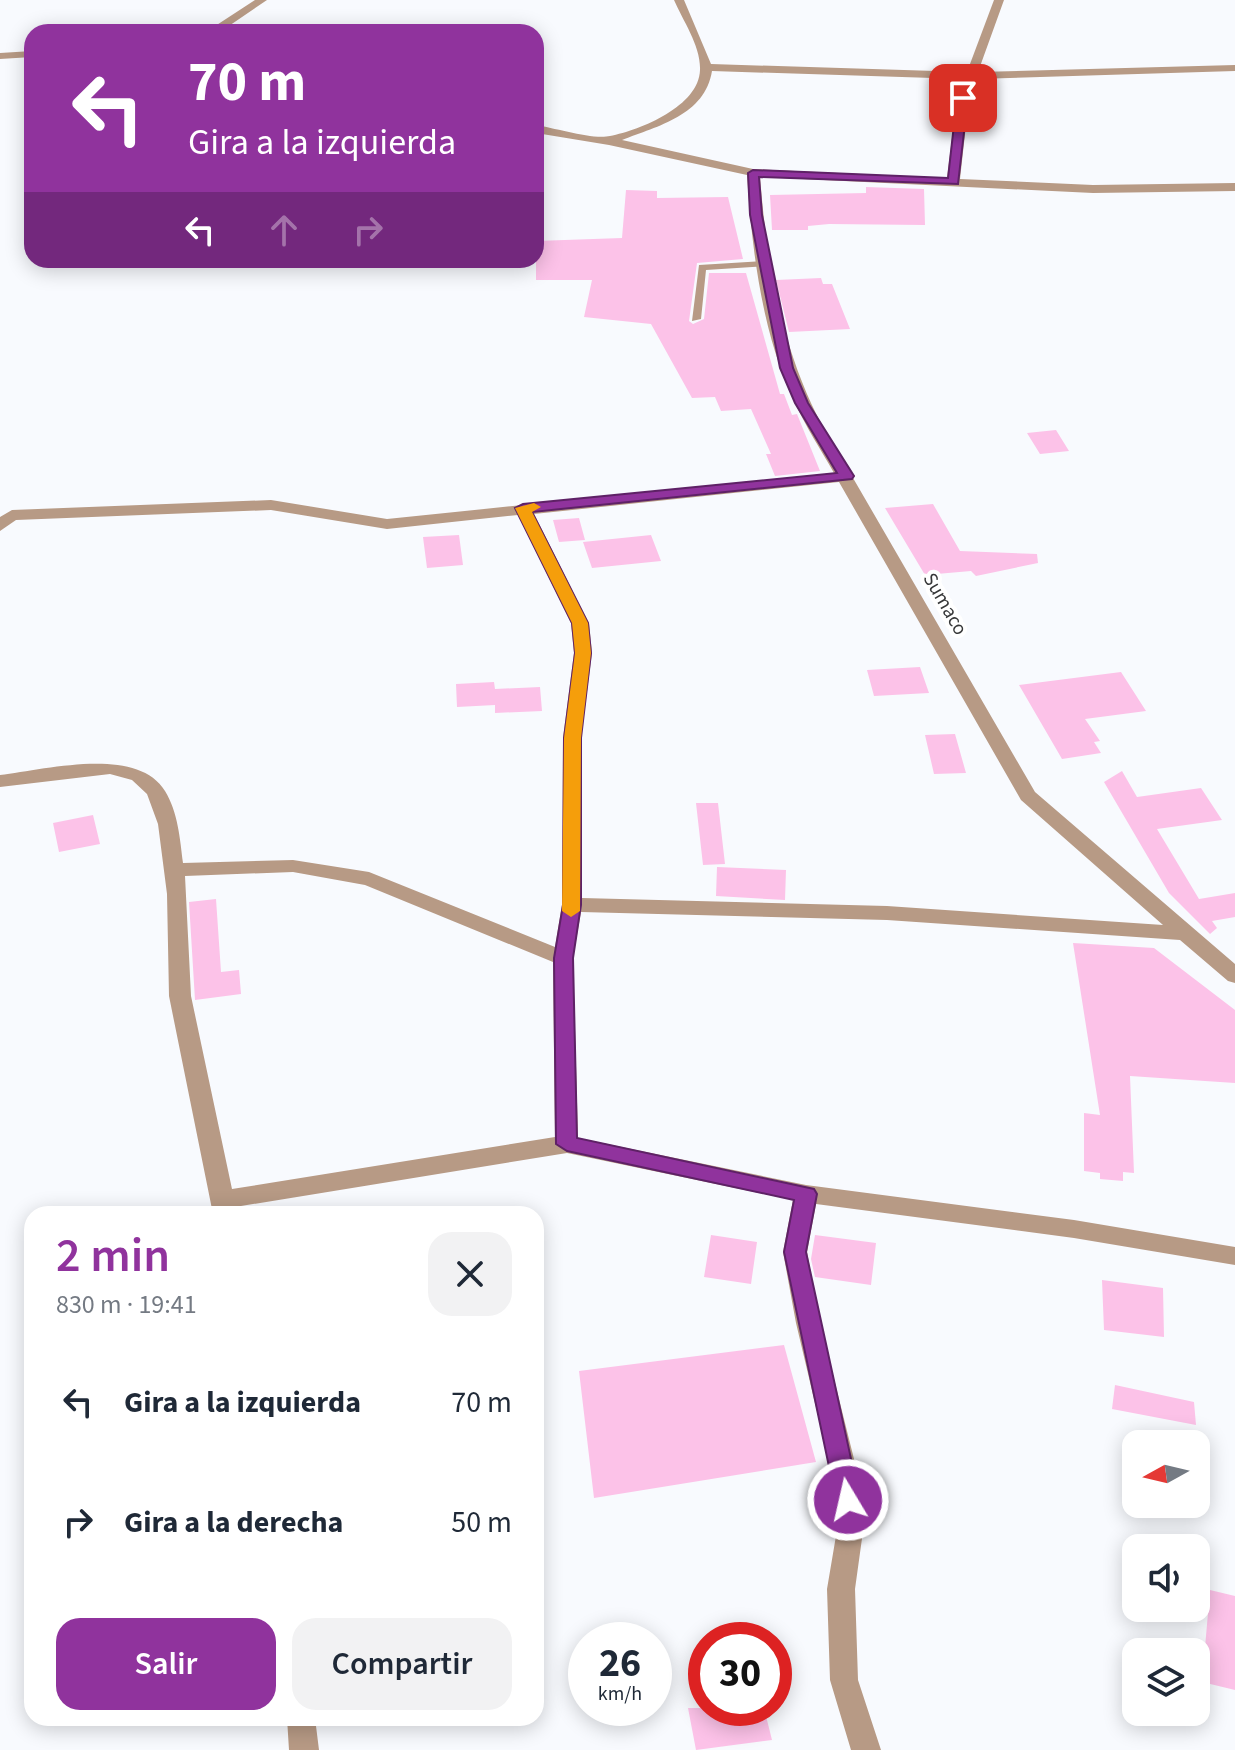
<!DOCTYPE html>
<html lang="es">
<meta charset="utf-8">
<style>
:root{--surface:#fff;--page:#f2f2f3;--text:#1f2937;--muted:#747a83;--accent:#90339d}
body{margin:0;font-family:"Source Sans 3",sans-serif;background:var(--page);color:var(--text);height:100vh;display:flex;flex-direction:column;font-size:30px;white-space:nowrap}
*{box-sizing:border-box;margin:0}
p{font-size:26px;color:var(--muted)}
.icon{flex:none;width:44px;height:44px;fill:none;stroke:currentColor;stroke-width:2;stroke-linecap:round;stroke-linejoin:round}
.map{position:relative;flex:1;overflow:hidden}
.sheet{position:absolute;left:24px;top:1206px;width:520px;height:520px;display:flex;flex-direction:column;background:var(--surface);border-radius:24px;box-shadow:0 4px 20px #0003}
.sheet>*{flex:none}
.top-card{position:absolute;left:24px;top:24px;width:520px;height:244px;border-radius:24px;box-shadow:0 4px 20px #0003;background:#90339d;color:#fff;overflow:hidden}
.needle{width:52px;rotate:262deg}
.buttons{position:absolute;left:1122px;top:1430px;display:grid;gap:16px}
.buttons a{display:grid;place-items:center;width:88px;height:88px;border-radius:16px;background:var(--surface);box-shadow:0 4px 20px #0003;font-size:40px}
.speed{position:absolute;left:568px;top:1622px;display:flex;gap:16px;font-size:40px;font-weight:700;text-align:center}
.speed>*{display:grid;place-content:center;width:104px;height:104px;border-radius:50%;background:var(--surface);box-shadow:0 4px 20px #0003;line-height:1}
.speed small{font-size:20px;font-weight:400}
.speed .limit{border:12px solid #d22;background:#fff;color:#111}
.pin{position:absolute;display:grid;place-items:center;width:68px;height:68px;color:#fff;margin:-34px;border-radius:16px;box-shadow:0 4px 12px #0006}
.me{position:absolute;width:88px;margin:-44px;rotate:351deg;stroke-linejoin:round;filter:drop-shadow(0 0 6px #0008)}
.turn{display:flex;align-items:center;gap:28px;height:168px;padding:0 32px;font-size:36px}
.turn .icon{width:104px;height:104px;stroke-width:2.5}
.turn b{display:block;font-size:56px;line-height:68px}
.lanes{display:flex;align-items:center;height:76px;padding:0 32px;background:#0003;justify-content:center;gap:40px;direction:ltr}
.lanes .off{opacity:.35}
.round{display:grid;place-items:center;flex:none;width:84px;height:84px;border-radius:24px;background:var(--page)}
.overview{display:flex;align-items:center;justify-content:space-between;height:136px;padding:0 32px}
h1{font-size:48px;font-weight:600;line-height:60px;color:var(--accent)}
.cta{display:flex;gap:16px;margin-top:auto;padding:16px 32px}
.cta a{flex:1;height:92px;border-radius:24px;background:var(--accent);color:#fff;font-size:32px;font-weight:600;line-height:92px;text-align:center}
.cta a+a{background:var(--page);color:var(--text)}
ul{padding:0;list-style:none}
li{display:flex;align-items:center;gap:24px;height:120px;padding:0 32px}
li div{flex:1}
li b{display:block;font-size:30px}
li em{font-style:normal}
.map>svg:first-child{display:block}
</style>
<div class="map">
<svg width="1235" height="1750" viewBox="0 0 1235 1750">
<rect width="100%" height="100%" fill="#f8fafe"/>
<path fill="#fcc2e8" d="M866 187 924 189 925 225 829 224 808 226V230H772L770 195 866 193Z
M626 190 657 191V198L728 197 743 259 697 263 689 321 693 324 704 319 709 273H746L780 394H784L792 415 797 414 820 471 775 476 766 454H771L751 409 721 411 715 397 692 398 651 324 584 317 592 280H536V241L622 238Z
M821 278 823 284H832L850 329 789 332 776 280Z
M1056 430 1069 451 1040 454 1027 433Z
M933 504 960 551 1037 554 1038 563 976 576 971 571 925 575 885 508Z
M579 518 585 540 559 542 553 520Z
M459 535 463 565 427 568 423 537Z
M651 535 661 561 592 568 583 542Z
M920 667 929 693 874 696 867 670Z
M1121 672 1146 711 1085 719 1100 741 1094 742 1101 753 1062 759 1019 685Z
M494 682 495 689 540 687 542 711 495 713V705L457 707 456 684Z
M955 734 966 773 934 774 925 735Z
M1122 771 1137 797 1201 788 1222 820 1157 829 1199 899 1235 893V917L1212 921 1217 928 1210 934 1169 893 1104 782Z
M696 803H718L725 864 703 865Z
M93 815 100 844 59 852 53 823Z
M717 867 786 870 785 900 716 896Z
M216 899 221 972 239 970 241 994 195 1000 189 902Z
M1073 943 1154 948 1235 1010V1083L1130 1076 1134 1173 1123 1172V1181L1100 1179V1173L1084 1171V1113L1100 1115Z
M711 1235 757 1242 751 1284 704 1277Z
M815 1235 876 1243 871 1285 815 1277 811 1259Z
M1102 1280 1163 1288 1164 1337 1104 1330Z
M784 1345 816 1462 594 1498 579 1371Z
M1115 1385 1194 1402 1196 1425 1112 1409Z
M1210 1590 1235 1596V1690L1202 1682Z
M688 1708H764L772 1740 696 1750Z"/>
<g fill="none" stroke-linecap="round" stroke-linejoin="round">
<path fill="#b79a85" fill-rule="evenodd" d="M766 261 769 262V266L706 270 701 319 692 321 699 265Z"/>
<path fill="#b79a85" fill-rule="evenodd" d="M255 0H267L220 32H206Z
M674 0H684L711 64 967 72 994 0H1004L978 72 1235 65V71L976 79 969 98 960 179 1093 185 1235 183V191L1093 193 760 177C767 267 783 357 828 436 836 449 844 466 855 476L853 478 1035 792 1235 964V983L1228 981 1180 940 887 920 581 912 573 958 578 1138 806 1185 1074 1220 1235 1247V1265L1074 1238 816 1204 807 1252 820 1323 858 1475 864 1524 855 1589 858 1680 881 1750H851L830 1680 827 1589 838 1524 832 1475 796 1323 783 1252 793 1200 567 1153 235 1207 237 1214H213L169 996 167 894 158 824 147 794 132 780 110 774 0 787V775C44 770 137 745 165 791 178 812 180 839 183 863L293 860 369 872 555 947 562 905 563 738 574 653 571 623 518 515 387 529 271 510 16 520 0 531V517L12 510 271 500 387 519 834 473C821 450 806 427 795 403 762 334 752 251 747 175L609 145 536 133V125C555 128 593 140 610 136 641 130 699 106 700 70 701 46 683 21 674 0ZM712 71 964 79 957 98 947 178 753 169 622 140C658 126 705 115 712 71ZM839 482 1021 800 1163 925 887 906 582 898 581 738 592 653 589 623 534 514ZM293 872 365 885 553 962 555 1137 232 1189 191 996 185 876Z
M32 51V57L0 59V53Z
M287 1718H315L319 1750H289Z"/>
</g>
<path fill="#90339d" stroke="#5e2166" stroke-width="2" d="M963 94 968 98 958 184 759 177 762 215 793 368 808 403 854 476 852 479 532 512 588 623 591 653 581 738V905L573 958 577 1138 814 1189 817 1194 806 1252 860 1500 856 1507 848 1510 839 1507 836 1500 784 1252 794 1200 567 1151 556 1144 554 958 563 905 564 738 575 653 572 623 515 508 523 504 837 473 795 403 780 368 750 215 748 173 753 170 948 178 957 98Z"/>
<path fill="#f59e0b" d="M534 503 541 507 532 512 588 623 591 653 581 738 580 911 571 917 562 911 564 738 575 653 572 623 515 508Z"/>
<g text-anchor="middle" dominant-baseline="central" stroke-width="8" stroke-linejoin="round" paint-order="stroke">
<g font-size="20" fill="#363738" stroke="#fff">
<text transform="translate(945 604) rotate(60)">Sumaco</text>
</g>
</g>
</svg>
<div class="buttons">
<a><svg class="needle" viewBox="-14 -14 28 28"><path d="M0-13l5 13h-10z" fill="#e53935"/><path d="M0 13l5-13h-10z" fill="#747a83"/></svg></a>
<a><svg class="icon" aria-label="sound" viewBox="0 0 24 24"><path d="M4 9h4l5-4v14l-5-4H4zM17 9q2 3 0 6"/></svg></a>
<a><svg class="icon" aria-label="layers" viewBox="0 0 24 24"><path d="M12 4l9 5-9 5-9-5zM3 14l9 5 9-5"/></svg></a>
</div>
<div class="speed"><div>26<small>km/h</small></div><div class="limit">30</div></div>
<div class="pin" style="left:963px;top:98px;background:#d93025"><svg class="icon" aria-label="arrive" viewBox="0 0 24 24"><path d="M6 21V4h12l-3 4 3 4H6"/></svg></div>
<svg class="me" style="left:848px;top:1500px" viewBox="-20 -20 40 40"><circle r="17" fill="#90339d" stroke="#fff" stroke-width="3"/><path d="M0-11L8 9 0 5-8 9z" fill="#fff"/></svg>
<div class="top-card">
<div class="turn"><svg class="icon" aria-label="left" viewBox="0 0 24 24"><path d="M17 20v-9H6M10 6l-5 5 5 5"/></svg><div><b>70 m</b>Gira a la izquierda</div></div>
<div class="lanes"><svg class="icon" aria-label="left" viewBox="0 0 24 24"><path d="M17 20v-9H6M10 6l-5 5 5 5"/></svg><svg class="icon off" aria-label="ahead" viewBox="0 0 24 24"><path d="M12 20V5M6 11l6-6 6 6"/></svg><svg class="icon off" aria-label="right" viewBox="0 0 24 24"><path d="M7 20v-9h11M14 6l5 5-5 5"/></svg></div>
</div>
<section class="sheet">
<div class="overview"><div><h1>2 min</h1><p>830 m · 19:41</p></div><a class="round"><svg class="icon" aria-label="close" viewBox="0 0 24 24"><path d="M6 6l12 12M18 6L6 18"/></svg></a></div>
<ul>
<li><svg class="icon" aria-label="left" viewBox="0 0 24 24"><path d="M17 20v-9H6M10 6l-5 5 5 5"/></svg><div><b>Gira a la izquierda</b></div><em>70 m</em></li>
<li><svg class="icon" aria-label="right" viewBox="0 0 24 24"><path d="M7 20v-9h11M14 6l5 5-5 5"/></svg><div><b>Gira a la derecha</b></div><em>50 m</em></li>
</ul>
<div class="cta"><a>Salir</a><a>Compartir</a></div>
</section>
</div>
